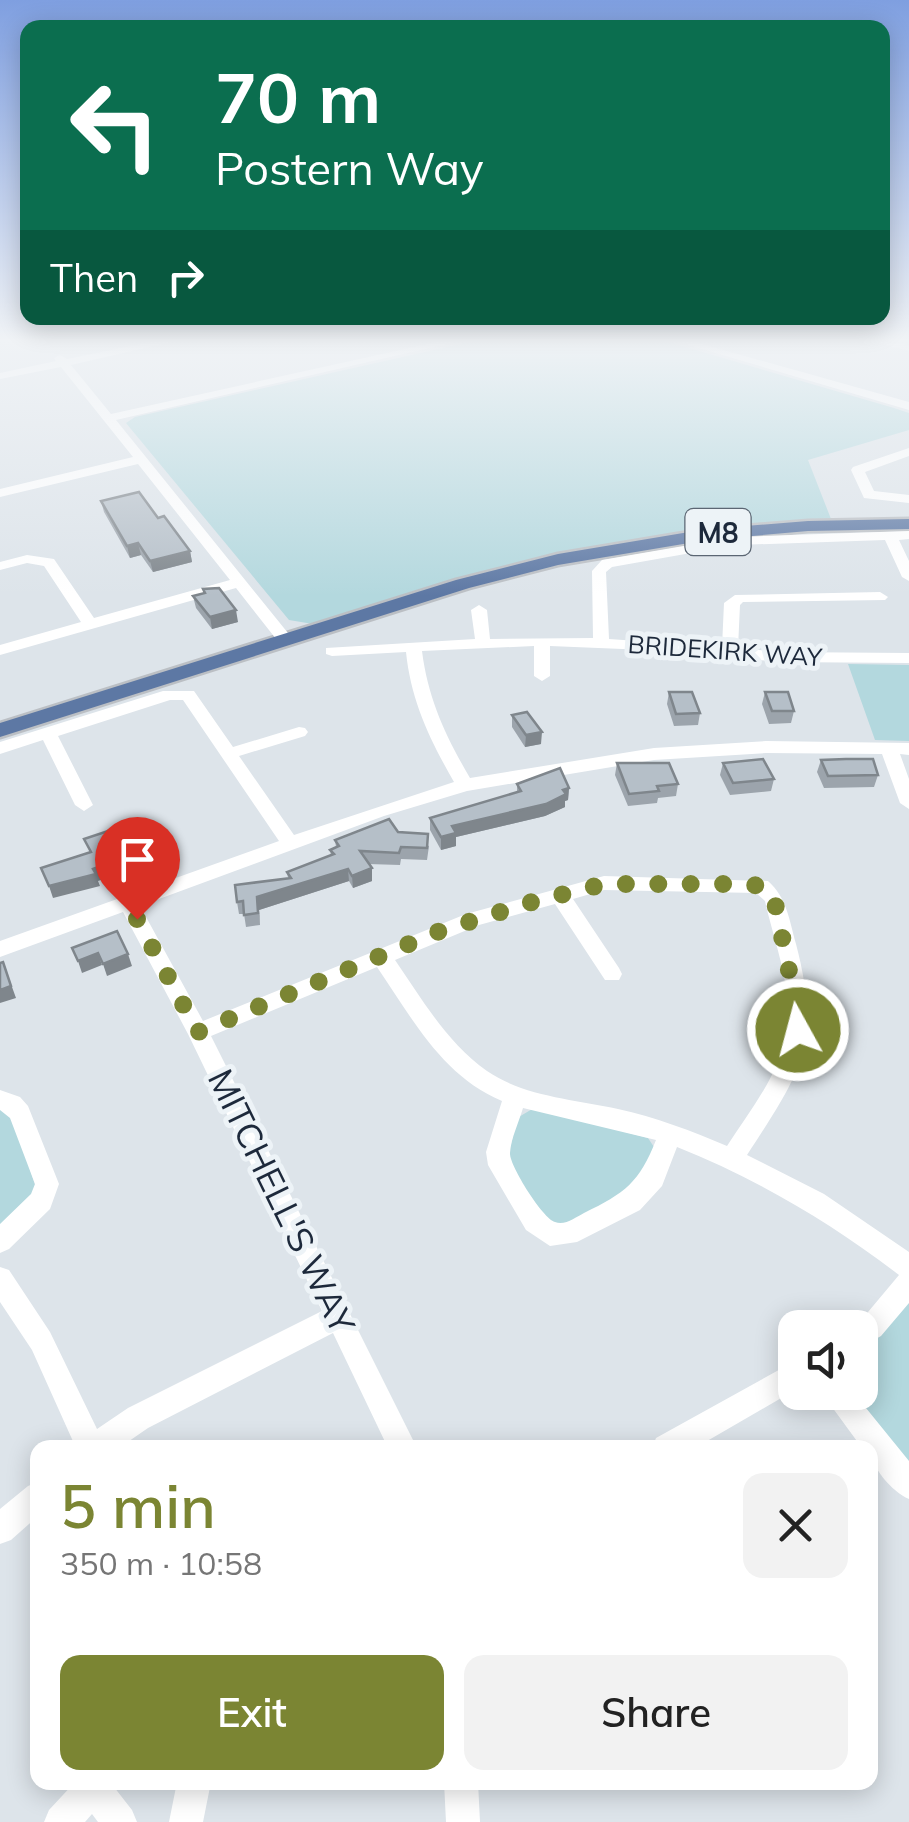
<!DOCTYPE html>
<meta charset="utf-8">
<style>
:root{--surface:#fff;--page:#f2f2f2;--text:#222;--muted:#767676;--accent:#7b8533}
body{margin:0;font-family:Mulish,sans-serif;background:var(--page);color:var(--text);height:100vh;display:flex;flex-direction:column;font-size:38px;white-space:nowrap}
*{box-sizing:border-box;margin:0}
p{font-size:32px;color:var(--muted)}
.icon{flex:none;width:55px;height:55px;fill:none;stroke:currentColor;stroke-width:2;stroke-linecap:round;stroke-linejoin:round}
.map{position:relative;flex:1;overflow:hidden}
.drawer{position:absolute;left:30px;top:1440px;width:848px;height:350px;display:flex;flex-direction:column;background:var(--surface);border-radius:20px;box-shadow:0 5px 25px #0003}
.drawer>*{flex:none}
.hud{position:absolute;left:20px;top:20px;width:870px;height:305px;border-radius:20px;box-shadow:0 5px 25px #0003;background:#0b6e4f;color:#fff;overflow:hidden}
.fabs{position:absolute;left:778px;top:1310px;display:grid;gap:20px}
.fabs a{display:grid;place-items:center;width:100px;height:100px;border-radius:20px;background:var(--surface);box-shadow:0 5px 25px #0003;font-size:50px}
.pin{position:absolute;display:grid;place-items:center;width:85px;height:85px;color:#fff;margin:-102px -42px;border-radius:50% 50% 50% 0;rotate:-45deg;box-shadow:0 0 10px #0007}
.pin .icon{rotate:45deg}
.me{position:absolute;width:110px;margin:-55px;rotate:353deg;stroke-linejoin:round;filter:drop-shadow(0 0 8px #0008)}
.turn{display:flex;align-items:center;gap:35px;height:210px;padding:0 30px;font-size:45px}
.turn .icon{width:130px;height:130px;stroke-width:2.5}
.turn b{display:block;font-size:70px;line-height:85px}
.then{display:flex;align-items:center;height:95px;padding:0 30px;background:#0003;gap:20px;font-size:38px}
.round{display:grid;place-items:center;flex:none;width:105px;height:105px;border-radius:20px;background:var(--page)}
.headline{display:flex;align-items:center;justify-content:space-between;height:170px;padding:0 30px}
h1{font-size:60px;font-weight:600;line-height:75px;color:var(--accent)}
.button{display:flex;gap:20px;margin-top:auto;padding:20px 30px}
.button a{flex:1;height:115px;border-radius:20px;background:var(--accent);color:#fff;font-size:40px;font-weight:600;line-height:115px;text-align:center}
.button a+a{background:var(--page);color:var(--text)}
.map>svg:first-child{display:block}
</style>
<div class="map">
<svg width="909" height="1822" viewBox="0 0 909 1822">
<rect width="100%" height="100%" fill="#dde4ea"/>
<path fill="#b3d8de" d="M474 341H665L894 408 909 413V430L808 460 831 519 706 528 603 545 319 625 289 620 126 423 135 417Z
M848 664 909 665V741L875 740Z
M0 1108 11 1111 37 1191 0 1228Z
M534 1108 648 1138 654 1147 637 1185 573 1223H549L507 1162 517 1118Z
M909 1300V1469L848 1393 860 1392V1347Z"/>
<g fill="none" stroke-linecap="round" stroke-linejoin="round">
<defs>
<path id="major" d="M909 519V529L808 531 707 540 558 565 469 588 0 737V723L456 580 558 554 707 529 808 521Z"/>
</defs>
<use href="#major" stroke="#bbbfc4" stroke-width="5"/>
<path fill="#fff" fill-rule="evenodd" d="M155 341H175L71 365 111 414 441 341H460L116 420 292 638V644H280L236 588 0 655V645L81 622 44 566 27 563 0 570V562L27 555 54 559 94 618 230 580 138 464 0 497V489L133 457 61 367 0 379V373L56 361 54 358 60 355 67 359Z
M675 341H691L909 402V410Z
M878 341 909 345V351L879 343Z
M909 448V456L865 472 874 491 909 495V503L864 498 851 470 853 467Z
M909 531V539L899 540 909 561V581L902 577 885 540 736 545 612 567 606 572 609 639 722 647 724 603 735 595 880 592 888 597 885 600 743 602 740 605 738 648 778 652 909 653V663L778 662 671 651 550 646V676L542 681 534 676V646L422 651C428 699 446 737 470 778L654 748 766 741 909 743V755L900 754 909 779V809L900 803 882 754 766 753 654 760 467 791 384 816 140 906 203 1021 466 914 604 876 768 881C787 898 789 919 796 944 822 1044 801 1072 747 1155L824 1194 909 1252V1303L881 1336 860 1348V1328H850L863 1318 899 1275C830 1222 757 1179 677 1147L662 1186 640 1210 577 1242 550 1246 526 1230 488 1165 486 1152 502 1101C442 1076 412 1018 377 967L211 1036 417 1448H388L333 1333 148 1428 119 1448H76L32 1350 0 1302V1267L9 1270 50 1332 97 1429 128 1408 322 1311 188 1034 123 912 0 957V941L279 841 183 700H170L58 736 93 805 84 811 75 805 43 740 0 754V742L163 691H194L233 747 299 727 305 728 308 732 305 736 239 756 294 835 454 782C430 740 411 701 406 652L332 656 326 654V648L475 639 471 610 479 605 487 610 490 639 593 638 592 571 602 560 736 537ZM604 890 756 893 765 901C774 942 793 988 787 1030 781 1073 750 1110 727 1146 692 1131 655 1117 618 1109 574 1099 525 1097 487 1071 447 1043 422 999 395 960L479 925 555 904 605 980H619L622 974 619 968 573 899ZM523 1108 656 1140C639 1183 625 1193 584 1213 576 1217 565 1226 555 1222 543 1219 509 1165 510 1153 511 1138 519 1122 523 1108Z
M0 1090 20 1097 28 1106 59 1184 50 1209 9 1249 0 1253V1224L31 1194 35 1184 10 1118 0 1110Z
M795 1361V1390L695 1448H652L656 1438Z
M821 1392H853L909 1461V1499C892 1492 870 1466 870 1448H862Z
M38 1482V1516L11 1540 0 1544V1509L28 1486Z
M75 1782H116L114 1787 132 1810 137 1822H98L92 1814 85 1822H44L49 1810Z
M177 1782H211L203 1822H169Z
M444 1782H478L480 1822H446Z"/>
<use href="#major" fill="#5d78a4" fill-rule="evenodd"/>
</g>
<path fill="#9ca4ac" d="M101 501 158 518 190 551 192 562 153 572 141 555 130 558 104 512Z
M203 589 238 622 212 629 196 608 193 596 203 594Z
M669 692 700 713 698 725 674 726 667 704Z
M765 692 794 711 791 723 769 724 762 704Z
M512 715 541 744 525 747 512 727Z
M821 760 878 775 874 787 824 788 817 772Z
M617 763 678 784 676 796 658 798 657 803 628 806 615 775Z
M723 763 774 779 771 791 730 795 720 775Z
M517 784 569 788 568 800 565 801V807L545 816 456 837V846L441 850 430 830V818L517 792Z
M398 832 429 846 427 860 401 859 400 865 368 864 372 868V881L353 888 349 881 259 910 260 925 246 927 244 914H239L237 902 288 878 287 872 331 855 330 850 336 847 335 840Z"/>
<path fill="#7f868c" d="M138 543 141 555 130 558 127 546Z
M190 551 192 562 153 572 150 561Z
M236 610 238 622 212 629 210 617Z
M542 732 541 744 525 747 526 735Z
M569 788 568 800 565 801V807L545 816 456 837V846L441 850V837L452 826Z
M126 857 129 870 98 881 100 886 53 898 49 886Z
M372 868V881L353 888 352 876Z
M348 869 349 881 259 910 260 925 257 897Z
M98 953 102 965 82 973 78 961Z
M128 954 132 966 107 976 103 964Z
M3 962 16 998 0 1003V990Z"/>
<path fill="#b5bfc8" stroke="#7f868c" stroke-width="2.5" d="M139 492 158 518 164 516 190 551 150 561 138 543 127 546 101 501Z
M219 588 236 610 210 617 193 596 205 593 203 589Z
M669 692H692L700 713 676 714Z
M765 692H788L794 711H772Z
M527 712 542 732 526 735 512 715Z
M763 759 774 779 733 783 723 763Z
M846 759H873L878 775 828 776 821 760Z
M617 763H669L678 784 657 786 659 791 629 794Z
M560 768 569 788 563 790 566 794 546 804 452 826 456 833 441 837 430 818 521 791 517 784Z
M389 819 398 832 428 834 427 848 401 847 399 853 360 851 372 868 352 876 348 869 257 897 258 913 244 915 243 901 237 902 235 885 291 878 287 872 334 854 330 850 339 846 335 840Z
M111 830 126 857 93 869 96 874 49 886 41 868 91 852 84 839Z
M117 931 128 954 103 964 98 953 78 961 72 948Z
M3 962 11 986 0 990V963Z"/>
<linearGradient id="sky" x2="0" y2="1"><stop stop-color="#7f9fe0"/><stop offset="0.57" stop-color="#f0f3f6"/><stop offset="1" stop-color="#f0f3f6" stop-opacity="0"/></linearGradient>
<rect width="909" height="596" fill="url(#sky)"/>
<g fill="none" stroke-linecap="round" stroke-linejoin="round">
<path stroke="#7b8533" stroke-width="18" stroke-dasharray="0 32.4" d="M137 919 198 1032 440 931 532 902 604 884H752L770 891 774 898 797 1009 798 1030"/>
</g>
<g text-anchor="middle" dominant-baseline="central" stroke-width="10" stroke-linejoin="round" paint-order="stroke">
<g font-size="25" fill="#1d293b" stroke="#edf3f7">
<text transform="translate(725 650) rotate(4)">BRIDEKIRK WAY</text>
</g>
<rect fill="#edf3f7" stroke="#5b6673" stroke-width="2.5" x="685.5" y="509" width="65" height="46" rx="8"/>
<g font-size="28" font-weight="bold" fill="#1d293b">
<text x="718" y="532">M8</text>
</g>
<g font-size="35" fill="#1d293b" stroke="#edf3f7">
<text transform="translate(282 1201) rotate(64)">MITCHELL'S WAY</text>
</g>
</g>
</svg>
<div class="fabs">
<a><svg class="icon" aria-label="sound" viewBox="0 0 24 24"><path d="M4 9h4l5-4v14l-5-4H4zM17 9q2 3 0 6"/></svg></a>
</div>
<div class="pin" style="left:137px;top:919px;background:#d93025"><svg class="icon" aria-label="arrive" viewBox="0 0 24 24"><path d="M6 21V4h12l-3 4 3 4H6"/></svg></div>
<svg class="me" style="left:798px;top:1030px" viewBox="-20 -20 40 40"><circle r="17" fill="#7b8533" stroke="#fff" stroke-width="3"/><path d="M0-11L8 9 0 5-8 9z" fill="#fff"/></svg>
<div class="hud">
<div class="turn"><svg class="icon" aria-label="left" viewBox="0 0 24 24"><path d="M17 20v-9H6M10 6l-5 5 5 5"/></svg><div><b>70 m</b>Postern Way</div></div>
<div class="then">Then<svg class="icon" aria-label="right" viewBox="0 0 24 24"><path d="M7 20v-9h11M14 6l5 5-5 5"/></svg></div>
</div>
<section class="drawer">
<div class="headline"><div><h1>5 min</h1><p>350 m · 10:58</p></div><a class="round"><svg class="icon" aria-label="close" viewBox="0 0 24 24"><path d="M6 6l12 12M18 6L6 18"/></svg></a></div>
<div class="button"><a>Exit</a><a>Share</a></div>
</section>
</div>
